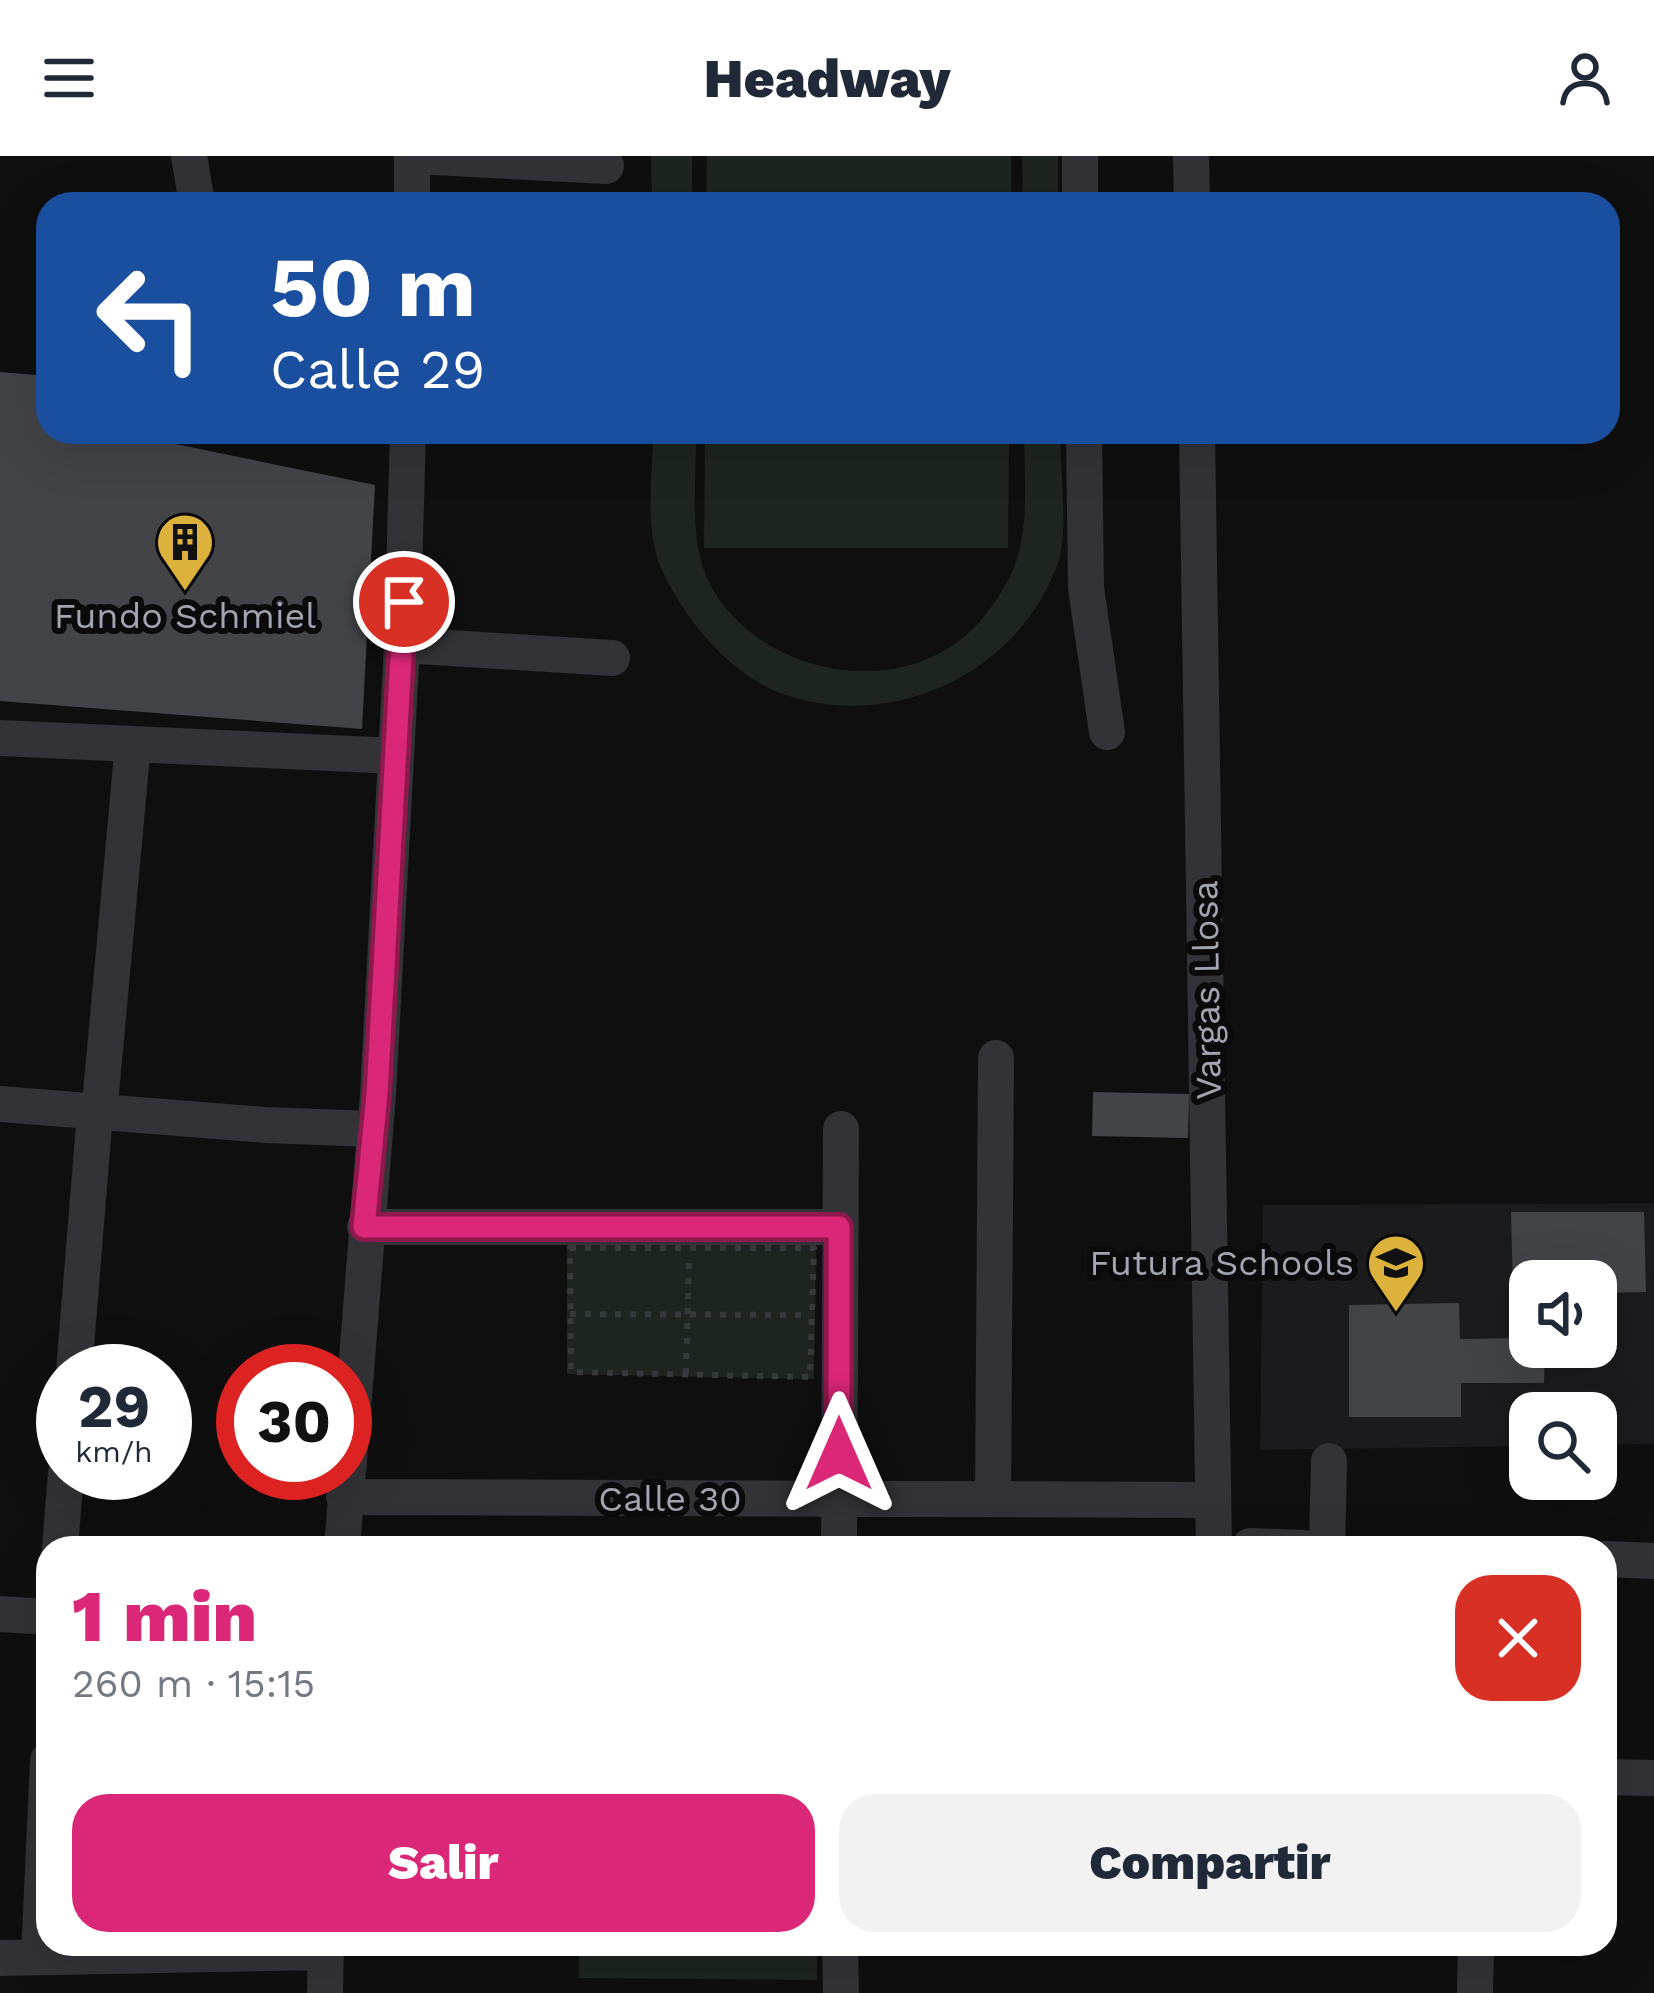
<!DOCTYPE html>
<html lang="es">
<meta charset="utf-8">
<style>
:root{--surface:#fff;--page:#f2f2f3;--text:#1f2937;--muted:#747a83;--accent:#db2777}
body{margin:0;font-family:"Work Sans",sans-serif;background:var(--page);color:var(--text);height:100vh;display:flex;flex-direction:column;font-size:45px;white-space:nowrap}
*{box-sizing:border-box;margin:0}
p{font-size:39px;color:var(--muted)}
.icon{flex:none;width:66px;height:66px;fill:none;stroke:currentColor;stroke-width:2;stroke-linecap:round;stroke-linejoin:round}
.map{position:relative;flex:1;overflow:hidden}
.side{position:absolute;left:36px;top:1380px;width:1581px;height:420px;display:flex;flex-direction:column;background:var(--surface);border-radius:36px;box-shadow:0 12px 48px #0002}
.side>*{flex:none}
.banner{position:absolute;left:36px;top:36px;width:1584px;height:252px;border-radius:36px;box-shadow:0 12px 48px #0002;background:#1a4fa0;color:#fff;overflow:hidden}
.controls{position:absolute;left:1509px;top:1104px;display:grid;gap:24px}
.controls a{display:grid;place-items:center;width:108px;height:108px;border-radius:24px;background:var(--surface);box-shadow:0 12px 48px #0002;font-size:60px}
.speed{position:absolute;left:36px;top:1188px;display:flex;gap:24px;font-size:60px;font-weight:700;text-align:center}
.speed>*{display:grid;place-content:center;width:156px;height:156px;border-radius:50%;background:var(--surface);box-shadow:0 12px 48px #0002;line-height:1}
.speed small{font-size:30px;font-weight:400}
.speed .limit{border:18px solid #d22;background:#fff;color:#111}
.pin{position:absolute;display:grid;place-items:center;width:102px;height:102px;color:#fff;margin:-51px;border:6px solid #fff;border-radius:50%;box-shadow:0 3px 12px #0007}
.me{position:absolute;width:132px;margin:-66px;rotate:0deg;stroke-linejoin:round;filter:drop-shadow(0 0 9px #0008)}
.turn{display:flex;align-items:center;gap:42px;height:252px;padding:0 36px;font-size:54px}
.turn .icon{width:156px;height:156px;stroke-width:2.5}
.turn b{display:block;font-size:84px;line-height:102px}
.round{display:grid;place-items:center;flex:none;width:126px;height:126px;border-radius:36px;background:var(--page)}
.summary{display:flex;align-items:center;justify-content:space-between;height:204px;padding:0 36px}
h1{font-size:72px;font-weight:800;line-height:90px;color:var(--accent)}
.action{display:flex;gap:24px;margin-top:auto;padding:24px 36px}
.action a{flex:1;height:138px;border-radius:36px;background:var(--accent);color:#fff;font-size:48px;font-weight:800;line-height:138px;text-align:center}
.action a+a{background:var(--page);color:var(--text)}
header{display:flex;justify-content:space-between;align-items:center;height:156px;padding:0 36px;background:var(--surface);font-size:54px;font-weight:800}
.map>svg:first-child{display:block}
</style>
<header><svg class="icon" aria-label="menu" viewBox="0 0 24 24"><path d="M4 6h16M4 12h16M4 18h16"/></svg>Headway<svg class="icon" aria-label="person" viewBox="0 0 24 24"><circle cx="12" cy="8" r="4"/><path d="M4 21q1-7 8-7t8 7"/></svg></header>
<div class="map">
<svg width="1654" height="1837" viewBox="0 0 1654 1837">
<rect width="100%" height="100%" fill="#0f0f10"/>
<path fill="#1b1b1d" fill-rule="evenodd" d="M1654 1047V1288L1596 1289V1257H1530V1290L1260 1294 1263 1049ZM1530 1125H1596V1191H1530Z"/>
<path fill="#1e241f" d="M651 0H692V48H652Z
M707 0H1011V48H706Z
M1022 0H1058V48H1023Z
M653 276H696C697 323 687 387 711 430 758 516 891 545 966 479 984 464 999 441 1010 421 1031 378 1024 322 1024 276H1060C1060 308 1068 375 1059 404 1022 515 896 576 786 539 731 521 684 463 661 412 644 373 653 318 653 276Z
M705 276H1009L1008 392H704Z
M567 1088H816L814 1223 567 1218Z
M579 1788H817V1824L579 1822Z"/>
<path fill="#434448" d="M0 216 48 220V276H154L156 284 375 329 362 573 0 545Z
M1093 936 1189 938 1188 982 1092 980Z
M1511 1056H1644L1646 1136 1596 1137V1125H1530V1138H1513Z
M1459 1147 1460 1183 1530 1182V1191H1545L1544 1227H1461V1261H1349V1149Z"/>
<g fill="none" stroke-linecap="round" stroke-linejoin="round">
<path stroke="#37383c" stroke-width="6" stroke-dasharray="6 9" stroke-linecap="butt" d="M570 1092H814L810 1221 571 1216Z
M570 1158 808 1159
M686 1218 689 1102"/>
<path stroke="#333337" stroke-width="36" d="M189 0 197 48
M415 0 606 10
M1080 0V48
M1191 0 1192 48
M412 48V0
M1084 276 1086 432 1107 576
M1197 276 1214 1392
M402 489 612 502
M0 582 396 600
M101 937 133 588
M0 948 266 969 373 973
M365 1071H839
M74 1215 95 957
M344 1341 1212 1344
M993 1342 996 902
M1250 1390 1304 1392
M60 1392 66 1317
M342 1392 378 938 402 489 408 276
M839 1392 841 973
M1327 1392 1329 1305
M1605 1403 1654 1405
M0 1458 48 1461
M1605 1621 1654 1622
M840 1788 841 1837
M39 1801 48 1604
M0 1802 325 1796
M325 1837 326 1788
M1475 1837 1476 1788"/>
</g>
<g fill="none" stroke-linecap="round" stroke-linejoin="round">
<defs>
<path id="route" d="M404 446 377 938 364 1071H839V1298"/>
</defs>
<use href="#route" stroke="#8e194d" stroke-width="30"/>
<use href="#route" stroke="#db2777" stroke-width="21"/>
</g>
<defs>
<symbol id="building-pin" viewBox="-11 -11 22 30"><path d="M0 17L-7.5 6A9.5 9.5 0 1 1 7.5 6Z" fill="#dcb23c" stroke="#0a0a0b"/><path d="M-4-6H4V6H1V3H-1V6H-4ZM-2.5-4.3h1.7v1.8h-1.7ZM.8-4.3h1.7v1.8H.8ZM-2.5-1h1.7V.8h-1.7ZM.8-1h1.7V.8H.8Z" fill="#111"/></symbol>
<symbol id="school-pin" viewBox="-11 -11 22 30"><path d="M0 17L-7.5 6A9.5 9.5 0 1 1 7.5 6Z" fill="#dcb23c" stroke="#0a0a0b"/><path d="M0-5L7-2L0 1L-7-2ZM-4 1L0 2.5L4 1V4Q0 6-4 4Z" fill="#111"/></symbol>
</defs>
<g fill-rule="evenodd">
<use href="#building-pin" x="152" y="353" width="66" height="90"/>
<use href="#school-pin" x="1363" y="1074" width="66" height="90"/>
</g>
<g text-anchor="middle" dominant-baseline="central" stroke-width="12" stroke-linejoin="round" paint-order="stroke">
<g font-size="36" fill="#a2a5b0" stroke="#0a0a0b">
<text x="185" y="460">Fundo Schmiel</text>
<text x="1354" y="1107" text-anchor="end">Futura Schools</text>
</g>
<g font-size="36" fill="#a2a5b0" stroke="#0a0a0b">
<text transform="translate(1207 834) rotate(-91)">Vargas Llosa</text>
<text x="670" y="1343">Calle 30</text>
</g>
</g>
</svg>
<div class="controls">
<a><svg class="icon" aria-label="sound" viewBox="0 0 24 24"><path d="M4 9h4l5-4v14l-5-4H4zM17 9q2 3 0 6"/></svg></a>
<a><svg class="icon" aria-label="search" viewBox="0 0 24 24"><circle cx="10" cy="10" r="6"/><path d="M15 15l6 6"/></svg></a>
</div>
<div class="speed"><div>29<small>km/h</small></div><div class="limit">30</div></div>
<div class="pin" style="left:404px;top:446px;background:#d93025"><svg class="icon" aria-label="arrive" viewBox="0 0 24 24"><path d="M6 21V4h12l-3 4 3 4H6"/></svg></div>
<svg class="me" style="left:839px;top:1298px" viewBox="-20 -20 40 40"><path d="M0-17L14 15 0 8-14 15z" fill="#db2777" stroke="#fff" stroke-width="4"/></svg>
<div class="banner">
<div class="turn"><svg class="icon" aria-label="left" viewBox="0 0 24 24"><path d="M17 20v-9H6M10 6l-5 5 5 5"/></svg><div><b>50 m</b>Calle 29</div></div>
</div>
<section class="side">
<div class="summary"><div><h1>1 min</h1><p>260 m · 15:15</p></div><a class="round" style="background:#d93025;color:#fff"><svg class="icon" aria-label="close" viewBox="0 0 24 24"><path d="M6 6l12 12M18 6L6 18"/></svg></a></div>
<div class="action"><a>Salir</a><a>Compartir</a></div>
</section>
</div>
